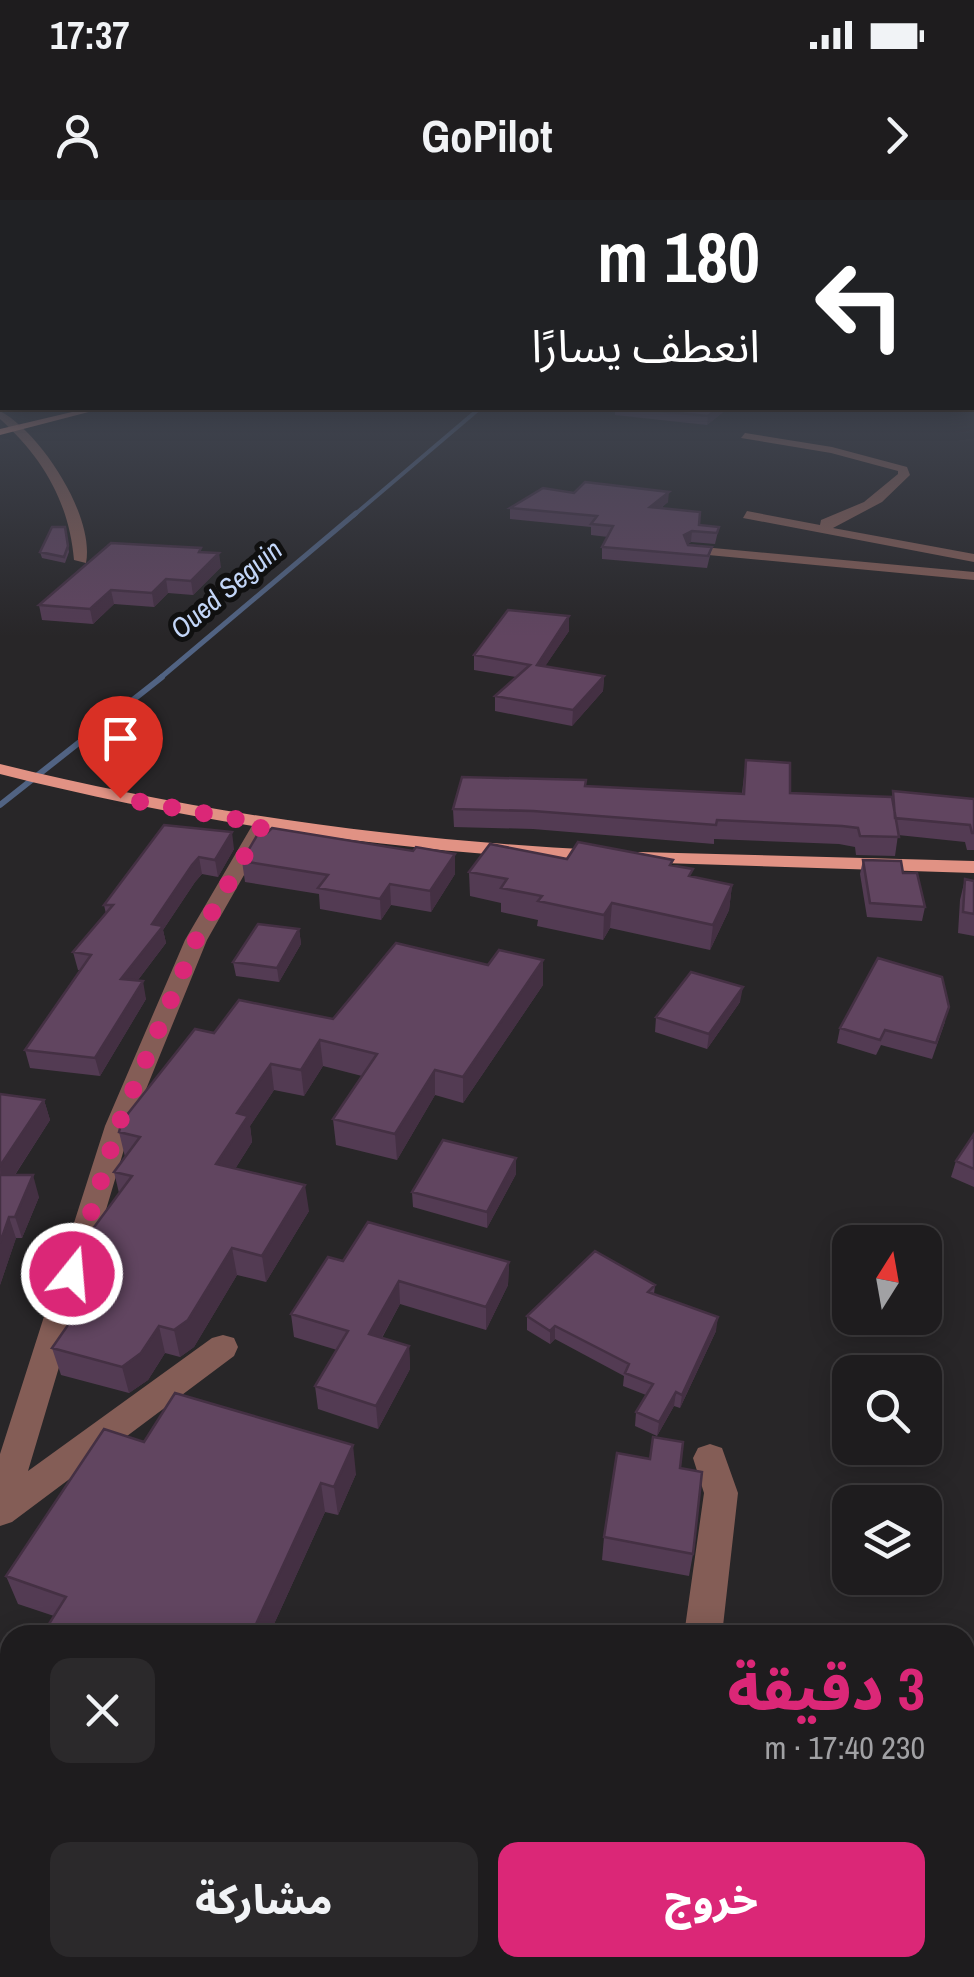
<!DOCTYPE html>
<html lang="ar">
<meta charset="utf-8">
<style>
:root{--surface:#1e1c1e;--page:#2b292b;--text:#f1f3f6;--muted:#a1a1a4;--line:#3c3a3c;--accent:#db2777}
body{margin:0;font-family:"Archivo Narrow","Noto Sans Arabic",sans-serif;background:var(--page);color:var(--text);direction:rtl;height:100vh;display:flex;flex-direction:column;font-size:38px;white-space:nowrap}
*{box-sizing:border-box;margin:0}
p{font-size:32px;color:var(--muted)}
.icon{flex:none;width:55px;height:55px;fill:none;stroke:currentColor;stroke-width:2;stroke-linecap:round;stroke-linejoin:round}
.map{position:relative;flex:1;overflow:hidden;direction:ltr}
.drawer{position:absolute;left:0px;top:1425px;width:975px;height:352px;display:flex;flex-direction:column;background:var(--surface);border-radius:30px 30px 0 0;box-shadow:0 5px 25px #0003,0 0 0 2px var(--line);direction:rtl}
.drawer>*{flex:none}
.top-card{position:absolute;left:0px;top:0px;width:975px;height:210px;box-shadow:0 5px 25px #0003,0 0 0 2px var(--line);direction:rtl;background:#202124;color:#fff;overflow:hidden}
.needle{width:65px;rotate:11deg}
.tools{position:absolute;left:832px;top:1025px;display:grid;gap:20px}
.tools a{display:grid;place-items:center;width:110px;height:110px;border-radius:20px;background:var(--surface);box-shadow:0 5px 25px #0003,0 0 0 2px var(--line);font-size:50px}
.pin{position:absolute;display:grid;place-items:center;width:85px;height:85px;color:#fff;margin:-102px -42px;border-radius:50% 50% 50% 0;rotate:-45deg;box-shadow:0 0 10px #0007}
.pin .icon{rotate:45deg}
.me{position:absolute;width:110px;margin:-55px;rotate:17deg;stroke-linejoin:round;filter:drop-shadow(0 0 8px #0008)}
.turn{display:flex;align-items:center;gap:35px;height:210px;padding:0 50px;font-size:45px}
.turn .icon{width:130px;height:130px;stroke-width:2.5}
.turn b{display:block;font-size:70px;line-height:85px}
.round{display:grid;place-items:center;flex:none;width:105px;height:105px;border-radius:20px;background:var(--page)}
.headline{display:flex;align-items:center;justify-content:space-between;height:170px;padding:0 50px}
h1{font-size:60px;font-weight:800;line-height:75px;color:var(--accent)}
.action{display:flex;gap:20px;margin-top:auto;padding:20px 50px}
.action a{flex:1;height:115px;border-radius:20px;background:var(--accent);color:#fff;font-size:40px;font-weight:800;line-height:115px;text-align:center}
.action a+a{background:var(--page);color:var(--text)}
.status{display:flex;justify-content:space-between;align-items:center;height:70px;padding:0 50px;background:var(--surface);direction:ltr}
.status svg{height:28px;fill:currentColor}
header{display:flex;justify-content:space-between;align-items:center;height:130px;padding:0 50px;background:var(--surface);font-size:45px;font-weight:800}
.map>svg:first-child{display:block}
</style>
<div class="status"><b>17:37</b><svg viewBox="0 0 49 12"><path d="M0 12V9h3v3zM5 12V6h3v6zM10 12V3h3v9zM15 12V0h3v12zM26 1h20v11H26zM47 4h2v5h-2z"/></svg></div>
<header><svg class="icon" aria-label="forward" viewBox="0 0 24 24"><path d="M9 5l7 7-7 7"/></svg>GoPilot<svg class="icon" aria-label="person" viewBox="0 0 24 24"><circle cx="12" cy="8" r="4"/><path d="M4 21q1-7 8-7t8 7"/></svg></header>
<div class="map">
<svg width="974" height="1777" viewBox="0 0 974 1777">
<rect width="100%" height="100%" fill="#282628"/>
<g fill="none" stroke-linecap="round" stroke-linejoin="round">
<path stroke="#516383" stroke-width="4" d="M353 316 480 208"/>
<path stroke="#516383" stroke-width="5" d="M159 479 356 313"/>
<path stroke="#516383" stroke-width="6" d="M0 605 162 477"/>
<path fill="#845d56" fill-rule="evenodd" d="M0 211C41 233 95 316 86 363L74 360C69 302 43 258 0 219Z
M745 233 832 247 907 267 910 275 882 302 833 328 974 354V362L743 318 747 311 820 325 821 320 864 302 898 274V271L831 253 741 238Z
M692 346 974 372V380L687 353V347Z
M263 618 273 624 207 740 131 926 28 1271 212 1138 223 1135 234 1138 238 1147 234 1156 12 1322 0 1326V1254L105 926 185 740 253 624Z
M710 1244 722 1248 738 1293 722 1435H684L704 1293 693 1258 698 1248Z
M627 1768H671L669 1777H625Z"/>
<path fill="#e19284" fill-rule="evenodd" d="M89 208H104L0 235V229Z
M0 564C198 613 396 640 599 650L609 656 599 662C396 651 197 624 0 574Z
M639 652 974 661V673L632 662V654Z"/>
</g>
<path fill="#533b53" d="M615 208H728L707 225 615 215Z
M574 293 668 302 661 308 699 325 719 327 715 344 691 342 688 344 712 347 707 368 602 359V347L608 337 591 335V327L510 319V308Z
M65 327 69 352 65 363 42 358 40 352Z
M201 352 221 367 193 395 168 393 154 407 114 404 93 424 42 420 39 405Z
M569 416V431L545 466 604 476 603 491 572 526 495 511V496L516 477 474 470V455Z
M746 560 790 593 892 597 893 591 974 599V650H967L965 642 898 635 895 656 856 655 855 647 839 644 714 639V644L533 629 454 627 453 609 586 586 742 593Z
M164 625 234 649 218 677 202 674 195 682 163 730 166 743 138 780 146 799 100 876 30 868 25 850 80 770H78L73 752 106 714 104 705Z
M267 633 413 651 455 654V674L431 712 391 705 381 720 320 709 319 694 245 682 242 661Z
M863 660 903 673 925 707 922 721 867 717 860 674Z
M672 665 692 677 732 685 729 710 710 750 610 728 603 740 537 726 538 720 501 712V703L470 696 469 672Z
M965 679 974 681V736L958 733 960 700Z
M299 729 301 744 279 782 236 776 233 762Z
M543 785 463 903 435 895 397 960 336 945 333 919 362 876 323 866 304 896 274 890 250 926 252 942 235 969 309 1011 266 1082 237 1075 194 1147 180 1157 165 1153 148 1180 129 1193 61 1175 52 1148 88 1097 84 1096 76 1069 119 993 114 972 125 957 119 932 214 833 333 819Z
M740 802 707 849 655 832 656 817Z
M945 822 932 859 881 845 876 855 837 843 840 828Z
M0 894 44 900 50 920 15 975 39 997 22 1038H16L0 1085Z
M974 934V987L951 977 956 961Z
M516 974 487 1028 413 1007 412 992Z
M343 1061 509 1062 508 1085 486 1130 400 1104 382 1138 409 1146 410 1169 378 1229 318 1209 315 1186 337 1150 294 1137 291 1114Z
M655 1085 654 1094 716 1131 680 1208 674 1206 657 1236 635 1226 636 1212 646 1195 623 1186 624 1176 555 1139 550 1144 527 1130V1116Z
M144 1242 356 1274 338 1315 325 1312 269 1435H42L54 1416 18 1404 6 1376Z
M680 1268 693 1354 689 1376 602 1360 604 1337Z
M10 1487V1550L3 1547 0 1542V1503Z
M974 1512V1776L817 1777 821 1768H965Z"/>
<path fill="#443043" d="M718 208H728L707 225 708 216Z
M669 292 668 302 649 318 650 307Z
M692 331 691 342 683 347 684 335Z
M219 353 221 367 193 395 191 381Z
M166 379 168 393 154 407 152 393Z
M111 390 114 404 93 424 90 409Z
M569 416V431L536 480 537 465Z
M604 476 603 491 572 526 573 510Z
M232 632 234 649 218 677 215 660Z
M455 654V674L431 712 430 691Z
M199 657 202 674 195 682 163 730 166 743 125 797 121 779 152 724 192 665Z
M390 684 391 705 381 720 380 699Z
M732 685 729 710 710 750 713 725Z
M612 703 610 728 603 740 604 715Z
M299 729 301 744 279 782 277 768Z
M543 760V785L463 903V877Z
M143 781 146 799 100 876 95 858Z
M743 787 740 802 707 849 709 834Z
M320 840 323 866 304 896 301 870Z
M271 864 274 890 250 926 252 942 221 991 216 964 237 913Z
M435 870V895L397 960 395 934Z
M44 900 50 920 1 996 0 966Z
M516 958V974L487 1028V1012Z
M33 975 39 997 22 1038 15 1017Z
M305 985 309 1011 266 1082 262 1056Z
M9 1017 16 1038 0 1085V1043Z
M232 1048 237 1075 194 1147 180 1157 174 1130Z
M509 1062 508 1085 486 1130V1107Z
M399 1081 400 1104 371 1157 369 1134Z
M718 1117 716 1131 680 1208 682 1195Z
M159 1126 165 1153 148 1180 129 1193 122 1167Z
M555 1126V1139L550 1144V1131Z
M409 1146 410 1169 378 1229 376 1206Z
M676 1192 674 1206 657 1236 659 1222Z
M353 1245 356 1274 338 1315 334 1287Z
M321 1283 325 1312 269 1435H251Z"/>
<path fill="#614560" stroke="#443043" stroke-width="2.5" d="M629 208H718L708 216Z
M585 282 669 292 650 307 700 312 699 325 719 327 717 333 692 331 684 335 688 345 712 347 708 356 602 347 613 326 591 324 597 316 510 308 543 288 574 293Z
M52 327H65L68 346 64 357 40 352Z
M111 343 201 348 199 352 219 353 191 381 166 379 152 393 111 390 90 409 39 405Z
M508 410 569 416 537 465 604 476 573 510 495 496 530 465 474 455Z
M746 560 790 563V593L892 597 899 637 860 636 858 628 842 626 717 620 716 625 533 611 453 609 462 577 586 580 585 586 744 594Z
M893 591 974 599V633H972L970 625 895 618Z
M164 625 232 632 215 660 199 657 192 665 152 724 163 726 121 779 143 781 95 858 25 850 91 755 73 752 113 705H104Z
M272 628 413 651 416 647 455 654 430 691 390 684 380 699 318 688 328 675 242 661 259 632 267 633Z
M578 642 673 660 670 665 693 669 689 676 732 685 713 725 612 703 604 715 538 701 542 696 501 688 507 679 469 672 490 644 567 659Z
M863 660 901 661 903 673H917L925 707 870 703Z
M965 679 974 681V714L963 712Z
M258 724 299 729 277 768 233 762Z
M396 743 488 765 499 750 543 760 463 877 435 870 395 934 333 919 377 854 320 840 301 870 271 864 237 913 248 916 216 964 305 985 262 1056 232 1048 188 1120 174 1130 159 1126 141 1153 122 1167 52 1148 102 1076 76 1069 86 1038 132 976 114 972 140 937 119 932 122 921 195 829 214 833 239 800 333 819Z
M878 758 942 777 949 807 936 843 885 830 880 840 840 828Z
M691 772 743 787 709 834 656 817Z
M0 894 44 900 0 966Z
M974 934V969L956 961Z
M443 940 516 958 487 1012 412 992Z
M0 975H33L15 1017H9L0 1043Z
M368 1022 509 1062 486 1107 399 1081 369 1134 409 1146 376 1206 315 1186 348 1131 291 1114 328 1057 343 1061Z
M595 1051 655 1085 648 1092 718 1117 682 1195 676 1192 659 1222 636 1212 653 1184 625 1173 629 1164 555 1126 550 1131 527 1116Z
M175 1193 353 1245 334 1287 321 1283 251 1435H42L66 1397 6 1376 104 1229 144 1242Z
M653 1237 683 1242 680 1268 702 1272 693 1354 604 1337 617 1253 650 1259Z
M10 1487V1529L0 1525V1503Z
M965 1509 974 1512V1772L962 1768H965Z
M352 1768H616L615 1777H349Z
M690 1768H732L769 1777H689Z
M825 1768H941L942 1777H824Z"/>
<linearGradient id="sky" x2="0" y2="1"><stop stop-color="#161516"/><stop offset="0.43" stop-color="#424753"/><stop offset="1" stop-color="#424753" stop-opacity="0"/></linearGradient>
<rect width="974" height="437" fill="url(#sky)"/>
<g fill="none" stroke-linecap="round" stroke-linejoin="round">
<path stroke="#db2777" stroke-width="18" stroke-dasharray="0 32.4" d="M72 1074 118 926 196 740 263 624 120 598"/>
</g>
<g text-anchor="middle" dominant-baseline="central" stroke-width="10" stroke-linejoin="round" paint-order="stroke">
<g font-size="28" font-style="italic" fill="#c3d6f8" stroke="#101010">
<text transform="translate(226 389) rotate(-40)">Oued Seguin</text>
</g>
</g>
</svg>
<div class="tools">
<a><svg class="needle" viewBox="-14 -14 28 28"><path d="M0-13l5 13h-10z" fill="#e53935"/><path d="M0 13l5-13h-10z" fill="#a1a1a4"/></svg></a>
<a><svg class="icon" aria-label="search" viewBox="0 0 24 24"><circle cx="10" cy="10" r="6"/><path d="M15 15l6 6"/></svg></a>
<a><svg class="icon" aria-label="layers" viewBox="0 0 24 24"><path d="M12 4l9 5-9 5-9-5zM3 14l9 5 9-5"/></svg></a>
</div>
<div class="pin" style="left:120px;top:598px;background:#d93025"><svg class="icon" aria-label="arrive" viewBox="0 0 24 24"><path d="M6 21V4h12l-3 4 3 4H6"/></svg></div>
<svg class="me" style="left:72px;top:1074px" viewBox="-20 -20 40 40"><circle r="17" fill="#db2777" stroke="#fff" stroke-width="3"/><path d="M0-11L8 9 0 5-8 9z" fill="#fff"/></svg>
<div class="top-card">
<div class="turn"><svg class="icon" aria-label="left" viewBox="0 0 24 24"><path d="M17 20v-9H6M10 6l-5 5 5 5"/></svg><div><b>180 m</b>انعطف يسارًا</div></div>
</div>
<section class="drawer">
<div class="headline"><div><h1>3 دقيقة</h1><p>230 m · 17:40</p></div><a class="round"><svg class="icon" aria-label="close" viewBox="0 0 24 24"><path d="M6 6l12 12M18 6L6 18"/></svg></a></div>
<div class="action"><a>خروج</a><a>مشاركة</a></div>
</section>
</div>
